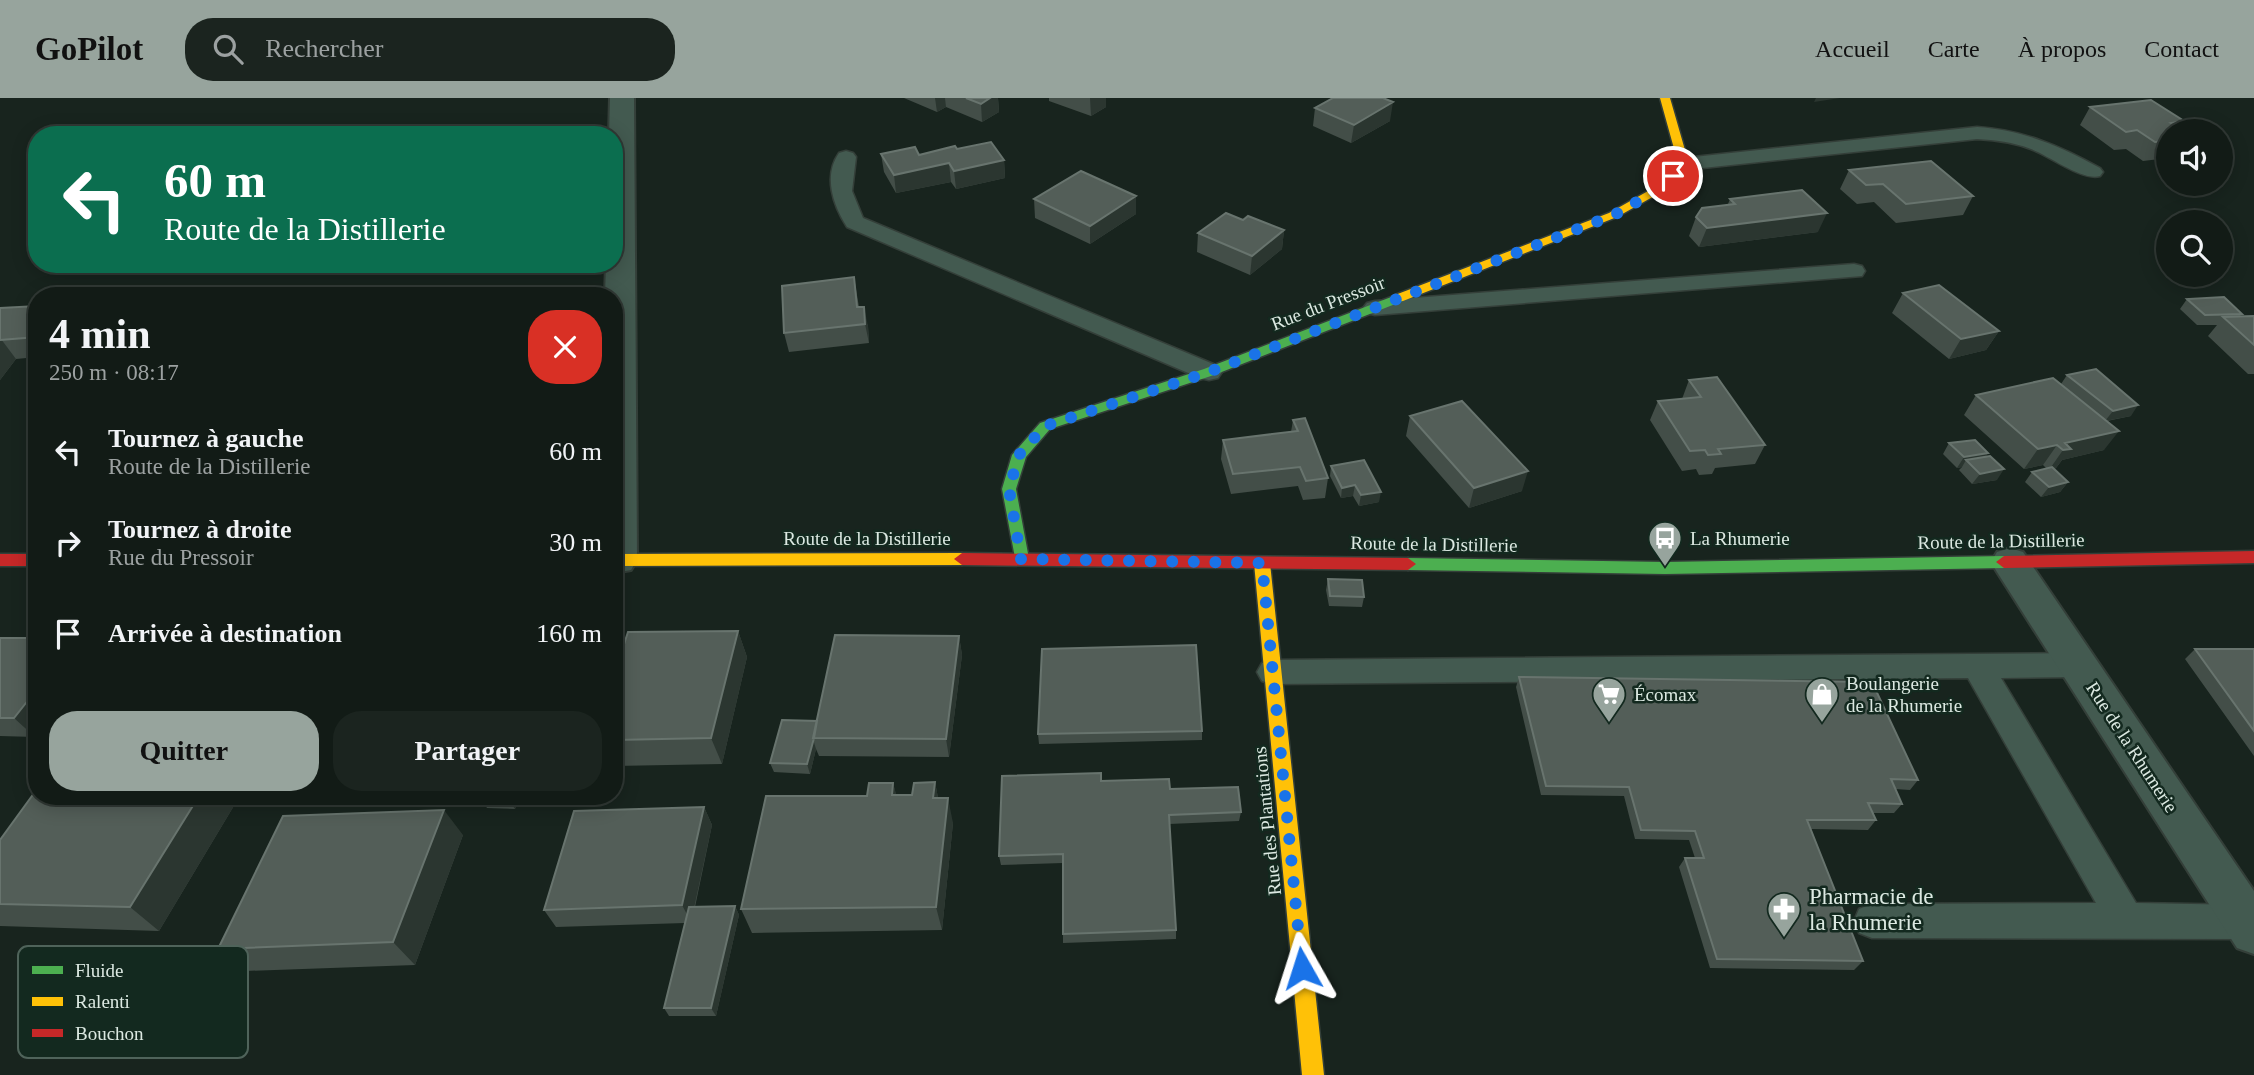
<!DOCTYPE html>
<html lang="fr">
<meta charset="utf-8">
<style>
:root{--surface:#121b16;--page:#1b241f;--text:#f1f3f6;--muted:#9ca1a1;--line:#313935;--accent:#97a49d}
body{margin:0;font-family:Georgia,serif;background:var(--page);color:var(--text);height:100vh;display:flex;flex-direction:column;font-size:26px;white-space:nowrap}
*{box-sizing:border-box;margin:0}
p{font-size:23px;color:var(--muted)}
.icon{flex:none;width:38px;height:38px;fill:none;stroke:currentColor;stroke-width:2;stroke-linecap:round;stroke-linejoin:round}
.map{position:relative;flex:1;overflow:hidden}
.panel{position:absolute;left:28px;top:189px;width:595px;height:518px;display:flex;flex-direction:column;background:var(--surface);border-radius:28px;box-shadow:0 4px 18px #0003,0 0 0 2px var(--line)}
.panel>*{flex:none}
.guide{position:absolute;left:28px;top:28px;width:595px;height:147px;border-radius:28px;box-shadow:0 4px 18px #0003,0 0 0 2px var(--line);background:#0b6e4f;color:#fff;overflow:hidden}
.controls{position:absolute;left:2156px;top:21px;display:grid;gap:14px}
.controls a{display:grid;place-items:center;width:77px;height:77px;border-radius:50%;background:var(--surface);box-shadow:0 4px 18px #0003,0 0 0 2px var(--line);font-size:35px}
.pin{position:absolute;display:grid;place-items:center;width:60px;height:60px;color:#fff;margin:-30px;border:4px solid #fff;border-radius:50%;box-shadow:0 2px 7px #0007}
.me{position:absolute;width:77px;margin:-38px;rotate:354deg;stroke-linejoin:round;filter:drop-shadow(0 0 5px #0008)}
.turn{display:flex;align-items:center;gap:24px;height:147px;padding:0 21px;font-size:32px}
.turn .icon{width:91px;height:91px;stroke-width:2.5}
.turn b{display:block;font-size:49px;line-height:60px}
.round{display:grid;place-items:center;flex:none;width:74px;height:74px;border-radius:28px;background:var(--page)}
.summary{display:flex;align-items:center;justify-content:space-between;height:119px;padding:0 21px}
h1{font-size:42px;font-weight:700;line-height:52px}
.button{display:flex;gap:14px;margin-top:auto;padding:14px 21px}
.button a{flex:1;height:80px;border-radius:28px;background:var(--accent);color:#111;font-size:28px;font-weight:700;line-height:80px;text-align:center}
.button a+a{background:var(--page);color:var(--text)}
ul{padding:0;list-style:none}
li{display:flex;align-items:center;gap:21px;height:91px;padding:0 21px}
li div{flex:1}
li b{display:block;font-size:26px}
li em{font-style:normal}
header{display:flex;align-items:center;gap:42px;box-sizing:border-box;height:98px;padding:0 35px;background:var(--accent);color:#111}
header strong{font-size:33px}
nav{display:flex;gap:38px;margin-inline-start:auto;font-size:24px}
.search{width:490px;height:63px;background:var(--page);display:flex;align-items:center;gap:18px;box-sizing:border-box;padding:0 24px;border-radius:28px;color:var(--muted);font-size:26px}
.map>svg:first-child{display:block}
</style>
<header>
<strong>GoPilot</strong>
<div class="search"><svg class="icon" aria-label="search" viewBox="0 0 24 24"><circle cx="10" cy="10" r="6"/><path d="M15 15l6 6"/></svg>Rechercher</div>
<nav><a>Accueil</a><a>Carte</a><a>À propos</a><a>Contact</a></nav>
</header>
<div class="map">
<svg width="2254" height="977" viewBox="0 0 2254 977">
<rect width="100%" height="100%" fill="#18241e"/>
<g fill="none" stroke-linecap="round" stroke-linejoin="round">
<defs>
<path id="lane" d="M1977 29C2023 32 2060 48 2100 70L2103 74 2100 78C2082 83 2050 58 2031 51 2013 44 1995 42 1977 41L1684 72 1677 70 1674 66 1677 62 1684 60Z
M846 53 853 55 856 59 852 93 863 120 1218 268 1222 274 1218 280 1209 282 1200 280 847 129C833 107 823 78 839 55Z
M1854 166 1862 168 1865 173 1862 178 1375 217 1367 215 1363 210 1367 205 1375 203Z
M2078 555 2089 558 2094 567 2089 576 2078 579 2001 580 2136 805 2247 807 2254 810V838L2247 841 1872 840 1859 835 1854 823 1859 811 1872 806 2096 805 1968 580 1273 586 1262 583 1257 574 1262 565 1273 562Z"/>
<path id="street" d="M610 0H634L637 462 631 472 614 475V198H605L606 166H614V37H609Z
M2010 450 2023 454 2254 793V856L2237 850 1997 474 1991 464 1997 454Z"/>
<path id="fast" d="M1399 196 1403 197V203L1214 277 1050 331 1026 359 1016 391 1029 461 1021 467 1016 465 1002 391 1012 357 1040 325 1204 271Z
M2004 458 2012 464 2004 470 1665 476 1408 472 1400 466 1408 460 1665 464Z"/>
<path id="slow" d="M1660 0H1670L1689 66 1665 92 1617 119 1403 203H1395V197L1609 115 1657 88 1678 65Z
M962 455 970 461 962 467 614 468V456Z
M1262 459 1270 465 1324 977H1302L1254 465Z"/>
<path id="jam" d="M2254 453V465L2004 470 1996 464 2004 458Z
M962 455 1408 460 1416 466 1408 472 962 467 954 461Z
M0 456H37V468H0Z"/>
</defs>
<use href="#lane" stroke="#343f39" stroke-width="3"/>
<use href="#street" stroke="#343f39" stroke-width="4"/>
<use href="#fast" stroke="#343f39" stroke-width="3"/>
<use href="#slow" stroke="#343f39" stroke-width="3"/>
<use href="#jam" stroke="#343f39" stroke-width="3"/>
<use href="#lane" fill="#435a50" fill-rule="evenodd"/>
<use href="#street" fill="#435a50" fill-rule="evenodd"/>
<use href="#fast" fill="#4caf50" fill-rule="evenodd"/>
<use href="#slow" fill="#ffc107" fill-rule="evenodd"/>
<use href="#jam" fill="#c62828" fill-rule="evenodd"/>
</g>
<path fill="#434e48" d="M904 0H998L999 14 982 24 946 9 937 14Z
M1049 0H1106V9L1091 18 1049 3Z
M2090 9 2184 23 2179 30 2168 33V60L2143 63 2126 51 2114 52 2080 27Z
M1315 10 1390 23 1351 45 1313 28Z
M957 51 1004 62 1005 80 956 91 951 84 896 95 884 74 881 56 919 57Z
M1849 72 1973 98 1963 117 1896 125 1874 104 1857 106 1840 91Z
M1034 101 1136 116 1090 146 1035 120Z
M1730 101 1818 134 1699 149 1689 138 1696 119 1728 106Z
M1243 122 1284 132 1282 151 1250 177 1197 154 1198 135Z
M854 179 859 209 868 228 869 245 789 254 784 235Z
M1903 195 1999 233 1986 252 1949 261 1892 215Z
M2187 201 2242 216 2240 218H2254V276H2248L2208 238 2217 227H2197L2180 211Z
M37 208V259L16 261 0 282V210Z
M2067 277 2131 318 2107 323 2104 352 2062 362 2056 370 2054 371 2068 384 2060 394 2041 399 2025 384 2032 374 2047 371 2043 367 2024 371 1964 317 1976 297 2061 286Z
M1689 282 1765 347 1755 366 1715 370 1712 376 1699 377 1696 371 1682 373 1650 322 1658 303 1682 301Z
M1410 318 1522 393 1469 410 1406 338Z
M1293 322 1328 380 1325 400 1303 402 1298 388 1231 396 1221 361 1223 342 1291 334Z
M1949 345 1988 355 1985 359 1997 382 1972 386 1959 372 1962 369 1957 370 1943 356Z
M1331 368 1379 404 1359 408 1353 398 1341 400 1330 378Z
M1328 481 1364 499 1362 509 1329 508 1326 492Z
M738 533 747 559 722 666 614 668V577Z
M959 538 962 557 949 659 819 658 816 651 810 676 774 674 770 665 817 623Z
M0 540 35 639 0 638Z
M2195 551H2254V658L2185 561Z
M1519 579 1918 682 1910 692 1895 691 1902 706 1894 715H1873L1876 722 1868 732 1811 731 1863 863 1854 872 1710 870 1679 769 1685 760H1695L1689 742 1635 741 1624 698 1541 697 1516 589Z
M1202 633V642L1039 646 1038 636Z
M935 684 938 700 953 725 942 832 752 835 741 811 867 698 893 685 896 697H912Z
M1170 691 1241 714 1239 723 1169 726 1176 832V841L1063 845V765L1001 767 999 758Z
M520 698 515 711 487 710 481 701Z
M235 706 159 833 0 828V742Z
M704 709 712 727 695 809 735 808 739 817 716 918H669L664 910 685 825 556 829 544 812Z
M463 737 415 867 245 873 218 851Z"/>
<path fill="#2b3630" d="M935 0H945L946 9 937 14Z
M990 0H998L999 14 982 24 981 6Z
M1090 0H1106V9L1091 18Z
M1816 0H1840L1814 4Z
M1393 4 1390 23 1351 45 1354 27Z
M1004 62 1005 80 956 91 954 73Z
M949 65 951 84 896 95 894 77Z
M1136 98V116L1090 146V128Z
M1827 115 1818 134 1699 149 1707 130Z
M1284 132 1282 151 1250 177 1252 158Z
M864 209 868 228 869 245 865 226Z
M1999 233 1986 252 1949 261 1961 241Z
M1 241 16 261 0 282V242Z
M2138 307 2131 318 2105 323 2113 313Z
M2119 333 2104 352 2062 362 2056 370 2049 372 2063 352 2065 345Z
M2057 347 2043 367 2024 371 2038 351Z
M1988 355 1981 366 1966 362 1962 369 1957 370 1964 359Z
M2004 371 1997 382 1972 386 1980 376Z
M1528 373 1522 393 1469 410 1474 390Z
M2068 384 2060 394 2041 399 2049 389Z
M1355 387 1353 398 1341 400 1342 390Z
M1381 394 1379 404 1359 408 1361 397Z
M738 533 747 559 722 666 711 640Z
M959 538 962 557 949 659 946 641Z
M37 591V636L35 639 14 620Z
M813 641 816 651 810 676 807 666Z
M935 684 940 710 933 700Z
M893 685 900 710 892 697Z
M199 698H227L235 706 159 833 130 809Z
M509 698H520L515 711 508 701Z
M948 700 953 725 942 832 936 809Z
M704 709 712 727 691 824 682 807Z
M444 712 463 737 415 867 393 844Z
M735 808 739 817 716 918 711 910Z"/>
<path fill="#535e58" stroke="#68746e" stroke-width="2" d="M966 0H990L981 6Z
M1333 0H1383L1393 4 1354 27 1315 10Z
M2151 2 2184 23 2171 25 2184 33H2168V43L2155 44 2137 32 2126 34 2090 9Z
M991 44 1004 62 954 73 949 65 894 77 881 56 915 49 919 57 955 48 957 51Z
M1931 63 1973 98 1906 106 1883 86 1866 87 1849 72Z
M1081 73 1136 98 1090 128 1034 101Z
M1802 92 1827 115 1707 130 1696 119 1702 110 1735 106 1730 101Z
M1226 115 1243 122 1248 118 1284 132 1252 158 1198 135Z
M854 179 857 209H864L865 226 784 235 782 188Z
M1939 187 1999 233 1961 241 1903 195Z
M2224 199 2242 216 2205 217 2187 201Z
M37 208V239L0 242V210Z
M2254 218V247L2223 219Z
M2096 271 2138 307 2113 313 2067 277Z
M1717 279 1765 347 1718 351 1721 356 1708 357 1705 352 1690 353 1658 303 1701 299 1689 282Z
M2053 280 2119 333 2065 345 2071 351 2063 352 2057 347 2038 351 1976 297Z
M1462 303 1528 373 1474 390 1410 318Z
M1305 320 1328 380 1306 383 1300 369 1233 376 1223 342 1298 333 1293 322Z
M1975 342 1988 355 1964 359 1949 345Z
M1990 358 2004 371 1980 376 1966 362Z
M1364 362 1381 394 1361 397 1355 387 1342 390 1331 368Z
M2052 369 2068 384 2049 389 2032 374Z
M1328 481 1362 482 1364 499 1330 498Z
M738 533 711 640 614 642V577L628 534Z
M835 537 959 538 946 641 813 640Z
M0 540H37V591L14 620H0Z
M1196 547 1202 633 1038 636 1042 551Z
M2195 551H2254V633Z
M1519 579 1872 584 1918 682 1891 681 1902 706 1868 705 1876 722H1807L1863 863 1717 861 1685 760H1704L1695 733 1641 732 1629 689 1546 688Z
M782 622 817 623 814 640 807 666 770 665Z
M1101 675V683L1169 681 1170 691 1238 689 1241 714 1169 717 1176 832 1063 836V756L999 758 1002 678Z
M935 684 933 700H948L936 809 741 811 766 698H867L869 685H893L892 697H912L914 685Z
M37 691V698H199L130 809 0 806V742Z
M482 698H509L508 701H481Z
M704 709 682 807 544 812 574 713Z
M444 712 393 844 218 851 283 718Z
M735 808 711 910H664L689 809Z"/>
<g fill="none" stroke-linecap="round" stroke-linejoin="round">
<path stroke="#1a73e8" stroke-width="12" stroke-dasharray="0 21.6" d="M1302 870 1262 465 1021 461 1009 391 1019 357 1045 328 1209 274 1614 117 1661 90 1673 78"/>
</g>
<defs>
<symbol id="bus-pin" viewBox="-11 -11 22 30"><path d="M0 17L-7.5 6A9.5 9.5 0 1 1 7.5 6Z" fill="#97a49d" stroke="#13291f"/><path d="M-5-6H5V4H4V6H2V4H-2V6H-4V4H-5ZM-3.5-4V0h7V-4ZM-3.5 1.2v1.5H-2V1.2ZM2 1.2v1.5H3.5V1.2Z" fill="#fff"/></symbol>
<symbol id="supermarket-pin" viewBox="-11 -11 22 30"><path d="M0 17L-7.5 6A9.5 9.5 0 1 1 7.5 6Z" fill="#97a49d" stroke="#13291f"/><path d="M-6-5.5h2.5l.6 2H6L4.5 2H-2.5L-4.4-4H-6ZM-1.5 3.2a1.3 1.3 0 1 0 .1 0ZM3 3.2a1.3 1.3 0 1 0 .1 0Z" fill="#fff"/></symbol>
<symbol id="shop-pin" viewBox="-11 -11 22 30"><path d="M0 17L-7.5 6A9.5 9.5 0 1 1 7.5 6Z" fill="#97a49d" stroke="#13291f"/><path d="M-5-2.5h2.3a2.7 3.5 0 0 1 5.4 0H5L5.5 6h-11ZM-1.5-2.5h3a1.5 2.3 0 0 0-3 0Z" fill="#fff"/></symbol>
<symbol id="pharmacy-pin" viewBox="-11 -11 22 30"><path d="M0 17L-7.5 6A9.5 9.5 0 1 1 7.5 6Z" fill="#97a49d" stroke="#13291f"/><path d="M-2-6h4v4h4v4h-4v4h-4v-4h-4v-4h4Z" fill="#fff"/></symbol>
</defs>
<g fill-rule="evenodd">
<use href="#bus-pin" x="1646" y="421" width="38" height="52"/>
<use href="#supermarket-pin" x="1590" y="577" width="38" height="52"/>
<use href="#shop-pin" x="1803" y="577" width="38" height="52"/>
<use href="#pharmacy-pin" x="1765" y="792" width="38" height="52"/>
</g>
<g text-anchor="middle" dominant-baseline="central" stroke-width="5" stroke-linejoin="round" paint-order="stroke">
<g font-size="19" fill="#dce9e2" stroke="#13291f">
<text transform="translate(1328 205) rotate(-21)">Rue du Pressoir</text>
<text x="867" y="440">Route de la Distillerie</text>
<text transform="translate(2001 443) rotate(-1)">Route de la Distillerie</text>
<text transform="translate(1434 446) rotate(1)">Route de la Distillerie</text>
<text transform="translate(2132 649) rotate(57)">Rue de la Rhumerie</text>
<text transform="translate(1267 723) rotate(-96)">Rue des Plantations</text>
</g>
<g font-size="19" fill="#dce9e2" stroke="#13291f" text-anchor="start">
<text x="1690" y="440">La Rhumerie</text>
<text x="1846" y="585">Boulangerie<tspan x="1846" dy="22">de la Rhumerie</tspan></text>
<text x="1634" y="596">Écomax</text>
</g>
<g font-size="23" fill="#dce9e2" stroke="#13291f" text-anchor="start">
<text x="1809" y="798">Pharmacie de<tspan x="1809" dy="26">la Rhumerie</tspan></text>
</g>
</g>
<rect x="18" y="848" width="230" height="112" rx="10" fill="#13291f" stroke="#4f635a" stroke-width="2"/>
<rect x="32" y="868" width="31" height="8" fill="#4caf50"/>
<rect x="32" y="899" width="31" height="9" fill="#ffc107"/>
<rect x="32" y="931" width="31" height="8" fill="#c62828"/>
<g font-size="19" fill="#dce9e2">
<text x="75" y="879">Fluide</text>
<text x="75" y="910">Ralenti</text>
<text x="75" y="942">Bouchon</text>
</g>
</svg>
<div class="controls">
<a><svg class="icon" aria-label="sound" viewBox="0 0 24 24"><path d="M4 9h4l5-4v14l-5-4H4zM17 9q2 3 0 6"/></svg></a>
<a><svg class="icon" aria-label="search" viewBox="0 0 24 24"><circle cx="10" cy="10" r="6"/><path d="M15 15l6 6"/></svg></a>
</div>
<div class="pin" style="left:1673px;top:78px;background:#d93025"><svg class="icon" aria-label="arrive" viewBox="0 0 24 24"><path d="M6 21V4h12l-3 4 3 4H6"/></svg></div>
<svg class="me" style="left:1302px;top:870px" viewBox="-20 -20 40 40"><path d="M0-17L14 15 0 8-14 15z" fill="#1a73e8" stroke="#fff" stroke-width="4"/></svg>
<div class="guide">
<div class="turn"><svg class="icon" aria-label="left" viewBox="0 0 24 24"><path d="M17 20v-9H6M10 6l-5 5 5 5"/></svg><div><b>60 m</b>Route de la Distillerie</div></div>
</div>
<section class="panel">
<div class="summary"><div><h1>4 min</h1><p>250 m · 08:17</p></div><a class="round" style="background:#d93025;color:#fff"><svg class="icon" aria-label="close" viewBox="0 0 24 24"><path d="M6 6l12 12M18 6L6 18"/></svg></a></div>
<ul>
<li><svg class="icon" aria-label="left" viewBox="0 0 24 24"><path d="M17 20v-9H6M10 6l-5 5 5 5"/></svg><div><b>Tournez à gauche</b><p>Route de la Distillerie</p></div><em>60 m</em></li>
<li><svg class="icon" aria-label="right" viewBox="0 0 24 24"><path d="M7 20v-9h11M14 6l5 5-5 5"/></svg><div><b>Tournez à droite</b><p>Rue du Pressoir</p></div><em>30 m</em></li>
<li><svg class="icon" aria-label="arrive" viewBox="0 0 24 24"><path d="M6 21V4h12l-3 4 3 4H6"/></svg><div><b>Arrivée à destination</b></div><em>160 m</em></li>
</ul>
<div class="button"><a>Quitter</a><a>Partager</a></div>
</section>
</div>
